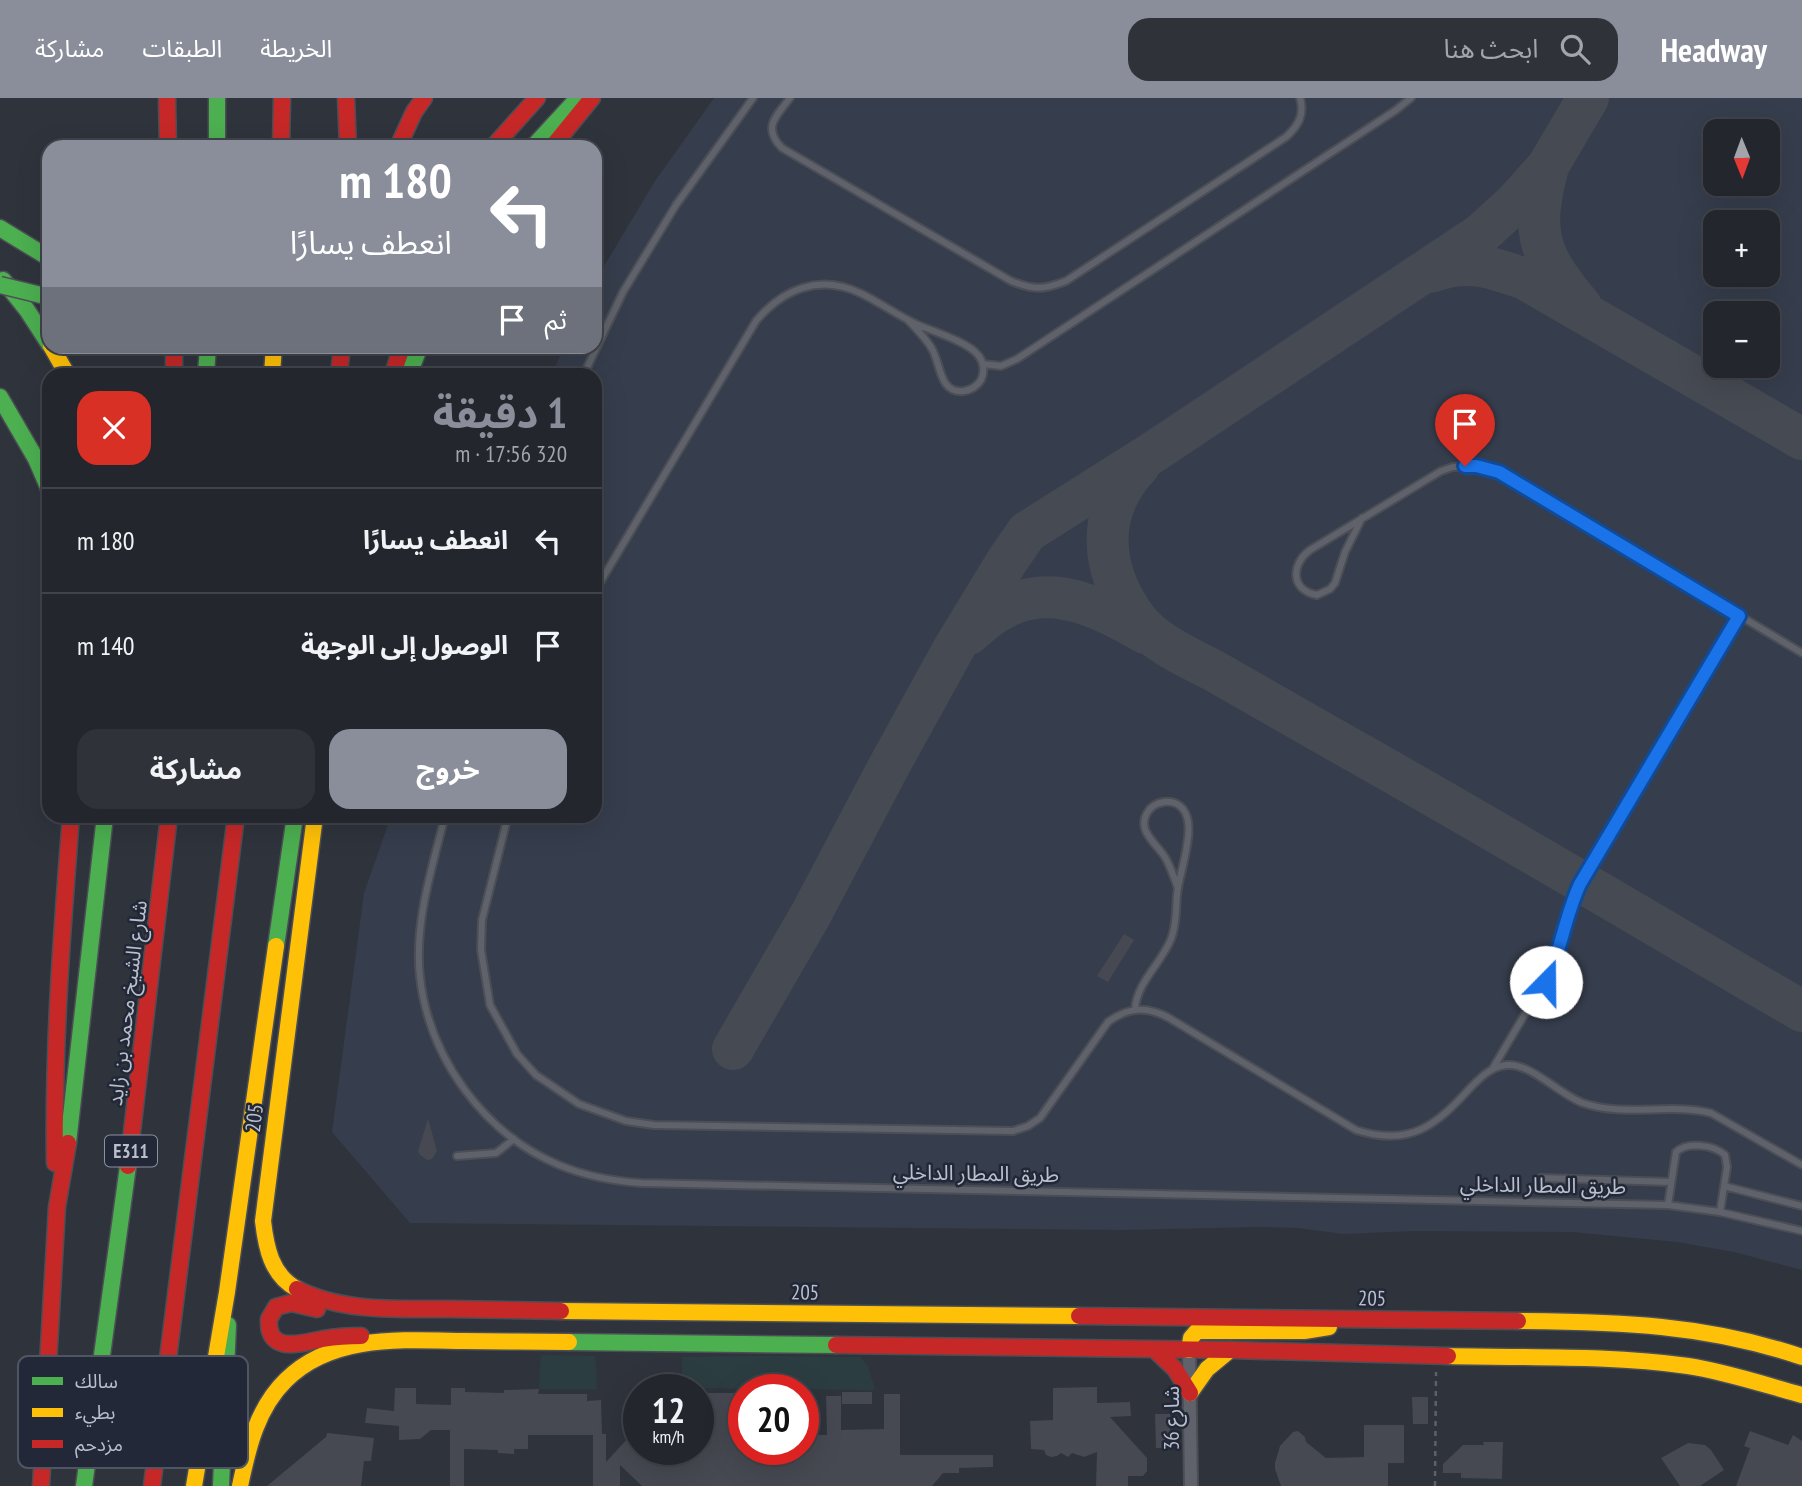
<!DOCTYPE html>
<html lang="ar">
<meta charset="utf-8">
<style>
:root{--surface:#23262d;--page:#2f3239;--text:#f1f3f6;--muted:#a3a5aa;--line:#404349;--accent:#898e9a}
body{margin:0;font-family:"PT Sans Narrow","Noto Sans Arabic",sans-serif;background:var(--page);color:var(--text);direction:rtl;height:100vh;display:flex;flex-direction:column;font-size:26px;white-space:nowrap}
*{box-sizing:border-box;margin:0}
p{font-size:23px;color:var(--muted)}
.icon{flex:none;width:38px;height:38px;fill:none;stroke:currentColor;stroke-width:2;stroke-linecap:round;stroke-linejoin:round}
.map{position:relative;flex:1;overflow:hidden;direction:ltr}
.sheet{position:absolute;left:42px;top:270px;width:560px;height:455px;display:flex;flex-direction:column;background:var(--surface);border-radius:21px;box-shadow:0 7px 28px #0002,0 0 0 2px var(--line);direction:rtl}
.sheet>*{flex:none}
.top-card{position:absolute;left:42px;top:42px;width:560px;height:214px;border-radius:21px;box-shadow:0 7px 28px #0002,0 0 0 2px var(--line);direction:rtl;background:#898e9a;color:#fff;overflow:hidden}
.needle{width:46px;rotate:179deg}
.controls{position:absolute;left:1703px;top:21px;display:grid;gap:14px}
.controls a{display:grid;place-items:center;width:77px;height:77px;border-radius:14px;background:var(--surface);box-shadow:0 7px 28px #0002,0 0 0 2px var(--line);font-size:35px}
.speed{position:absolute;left:623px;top:1276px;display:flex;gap:14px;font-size:35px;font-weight:700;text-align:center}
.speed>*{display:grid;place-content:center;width:91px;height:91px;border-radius:50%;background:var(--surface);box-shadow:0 7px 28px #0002,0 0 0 2px var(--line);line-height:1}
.speed small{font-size:18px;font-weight:400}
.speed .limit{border:10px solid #d22;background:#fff;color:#111}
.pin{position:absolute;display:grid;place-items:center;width:60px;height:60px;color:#fff;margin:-72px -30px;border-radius:50% 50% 50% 0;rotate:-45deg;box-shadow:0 0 7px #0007}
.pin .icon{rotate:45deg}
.me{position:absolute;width:77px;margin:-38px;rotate:22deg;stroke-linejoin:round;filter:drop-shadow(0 0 5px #0008)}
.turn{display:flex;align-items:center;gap:24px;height:147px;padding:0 35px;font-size:32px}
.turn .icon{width:91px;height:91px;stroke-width:2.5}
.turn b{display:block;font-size:49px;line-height:60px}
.then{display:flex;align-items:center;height:66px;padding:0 35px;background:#0003;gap:14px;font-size:26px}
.round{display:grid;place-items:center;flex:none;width:74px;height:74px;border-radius:21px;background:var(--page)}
.overview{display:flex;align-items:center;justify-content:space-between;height:119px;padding:0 35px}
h1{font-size:42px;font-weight:700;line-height:52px;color:var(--accent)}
.primary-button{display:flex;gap:14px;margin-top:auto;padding:14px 35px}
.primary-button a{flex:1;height:80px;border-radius:21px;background:var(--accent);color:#fff;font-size:28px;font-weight:700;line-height:80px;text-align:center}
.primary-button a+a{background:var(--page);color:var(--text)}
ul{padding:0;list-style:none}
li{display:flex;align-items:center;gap:21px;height:105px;padding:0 35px;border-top:2px solid var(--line)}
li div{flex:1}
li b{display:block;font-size:26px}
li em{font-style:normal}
header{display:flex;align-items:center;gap:42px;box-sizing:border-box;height:98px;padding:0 35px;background:var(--accent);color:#fff}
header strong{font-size:33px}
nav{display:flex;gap:38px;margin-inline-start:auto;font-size:24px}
.search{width:490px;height:63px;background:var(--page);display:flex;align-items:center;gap:18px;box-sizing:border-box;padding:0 24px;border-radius:21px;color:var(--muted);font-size:26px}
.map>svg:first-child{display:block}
</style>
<header>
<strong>Headway</strong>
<div class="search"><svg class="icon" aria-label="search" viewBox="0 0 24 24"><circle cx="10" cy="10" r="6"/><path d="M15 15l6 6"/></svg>ابحث هنا</div>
<nav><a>الخريطة</a><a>الطبقات</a><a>مشاركة</a></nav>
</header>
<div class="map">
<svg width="1802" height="1388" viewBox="0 0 1802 1388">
<rect width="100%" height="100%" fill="#2f333c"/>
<path fill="#363d4c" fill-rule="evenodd" d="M714 0H1802V1172L1734 1154 1677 1144 1572 1134 1413 1133 1344 1136 1297 1130 1259 1129 1123 1132 410 1125 332 1034 364 795 391 718H595V276H552L564 249 595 248V183L655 83ZM1715 33H1768V86H1715ZM1715 124H1768V177H1715ZM1715 215H1768V268H1715Z"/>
<path fill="#2c3d42" d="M541 1257 595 1258 597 1291H539Z
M756 1258 860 1259 868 1268 875 1292 678 1290 682 1283V1259Z"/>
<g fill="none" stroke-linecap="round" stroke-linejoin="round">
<path stroke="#464a52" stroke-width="42" d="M1548 69C1531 134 1537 156 1581 208
M1431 174C1467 160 1491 169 1525 181L1802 341
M1139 368C1095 414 1100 472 1137 522 1156 546 1190 560 1216 574 1256 597 1295 619 1335 642 1492 730 1647 823 1802 913
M969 536C1030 477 1080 498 1145 535
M733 951 811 816 889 668 954 550 1007 463 1027 434 1152 355 1481 136 1516 104 1548 68 1588 0"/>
</g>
<path fill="#464951" d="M1124 836 1134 842 1108 884 1097 878Z
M428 1021 437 1053 432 1061 427 1062 420 1057 418 1053Z
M1097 1289V1305L1130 1304 1131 1318 1110 1319 1147 1360V1373L1143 1378H1128V1388H1096L1097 1354 1084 1359 1072 1355 1068 1359 1061 1355 1057 1358 1051 1359 1046 1357 1044 1352 1031 1351 1030 1323 1053 1322V1290Z
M395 1290H416V1306L451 1307V1290H465V1294L504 1295V1292L539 1291 538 1296H587V1303L601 1302 602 1336H606V1364L629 1339 639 1347V1351H698V1295H739L738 1349 744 1351H803V1337H827L826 1298H841V1332L884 1331V1296H900V1357H993V1369L959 1370V1375H943L932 1388H642L620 1367V1388H593V1337H528V1351H514V1356L498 1355V1352L464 1351V1388H450V1332H431L420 1341 399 1342V1328L365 1325 367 1310 394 1313Z
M842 1294H872V1306H842Z
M1412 1299H1428V1326H1413Z
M1155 1316H1170V1350H1156Z
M1364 1327H1404V1365H1388V1388H1281L1275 1371V1365L1280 1348 1293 1334 1298 1333 1305 1339 1306 1344 1326 1360 1364 1359Z
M1750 1333 1788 1347 1793 1337 1802 1343V1388H1736L1750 1350 1744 1348Z
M327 1335 374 1340 371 1363H364L361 1388H267L326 1339Z
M1483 1344H1503L1502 1381 1461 1380V1375H1443V1366L1463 1347H1484Z
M1688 1345 1705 1347 1711 1352 1724 1372 1700 1388H1680L1661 1360Z"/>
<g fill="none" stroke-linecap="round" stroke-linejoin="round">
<defs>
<path id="lane" d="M790 0C776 18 762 30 782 50L1011 183C1034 192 1043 192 1066 183L1286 39C1298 28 1305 17 1300 0
M983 266 1001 268 1017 261 1396 12 1411 0
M584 276 623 194 676 107 753 0
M1362 420 1345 454 1335 485 1330 491 1317 497C1290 492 1291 466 1310 452L1441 373 1453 369 1477 368 1499 374 1802 555
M595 493 756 223C783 191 819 176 860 195 879 204 897 217 916 226 932 233 968 244 978 257 984 264 985 274 981 282 977 288 971 292 964 293 939 296 941 266 932 251 926 240 916 231 908 222
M445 718C432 770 414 825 420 879 429 960 484 1036 559 1067 585 1078 613 1083 641 1085L1668 1107 1720 1114 1802 1133
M508 718 482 822 481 852 490 907 517 956 536 977 579 1006 626 1023 654 1027 1013 1033 1028 1028 1040 1020 1108 924C1128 909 1147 908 1169 920L1356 1032C1410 1049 1436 1028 1471 989 1481 979 1492 968 1507 967 1531 965 1560 997 1583 1005 1623 1019 1669 1005 1711 1015L1802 1067
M1135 911C1137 884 1161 866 1171 841 1178 824 1175 806 1178 789 1181 775 1185 761 1187 747 1189 736 1190 720 1183 711 1173 699 1154 703 1147 715 1136 734 1159 747 1166 761 1171 770 1174 780 1178 790
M1493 970 1554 867 1571 807 1580 786 1739 518
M457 1058 496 1055 514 1041
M1541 1080 1671 1084
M1724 1088 1802 1108
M1668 1107 1676 1054C1687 1043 1714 1047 1725 1057L1727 1069 1720 1114"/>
<path id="street" d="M1189 1252 1191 1388"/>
<path id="fast" d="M217 0V49
M533 49 578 0
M0 130 49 160
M3 182 27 212 49 246
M206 276 208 248
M409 276 420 248
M0 299 36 361 49 391
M276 848 295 718
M68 1045 105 718
M569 1244 836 1247
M84 1388 128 1068
M221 1388 228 1227"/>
<path id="slow" d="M51 248 67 276
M272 276 274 248
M297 1191C271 1177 266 1149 263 1123L315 718
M561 1213 1079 1218
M1518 1223C1619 1224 1705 1226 1802 1259
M1189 1252 1191 1240 1197 1233H1304L1329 1229
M1448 1258C1527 1260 1609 1257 1688 1268 1727 1274 1765 1287 1802 1297
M1190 1295 1207 1271 1230 1252
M194 1388 227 1194 276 848
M240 1388C248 1350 257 1310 286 1282 332 1236 403 1242 463 1243 498 1243 534 1244 569 1244"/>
<path id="jam" d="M167 0 168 49
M346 0 348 49
M281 49 282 0
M398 49 414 14 424 0
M493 49 537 0
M552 49 592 0
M174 248V276
M339 276 342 248
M393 276 402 248
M55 1065C53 949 62 833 71 718
M128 1068 169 718
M297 1191C341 1214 397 1211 446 1211 484 1212 522 1212 561 1213
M317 1211 291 1205 276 1209 269 1221C267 1257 301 1245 323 1241 335 1239 348 1238 361 1238
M1079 1218 1518 1223
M836 1247 1230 1252 1448 1258
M1155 1252 1175 1271 1190 1295
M41 1388 57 1109 68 1045
M152 1388 236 718"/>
</defs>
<use href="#lane" stroke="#4b4e55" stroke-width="10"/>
<use href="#street" stroke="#4b4e55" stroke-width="16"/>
<use href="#fast" stroke="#4b4e55" stroke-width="19"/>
<use href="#slow" stroke="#4b4e55" stroke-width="19"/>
<use href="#jam" stroke="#4b4e55" stroke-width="19"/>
<path stroke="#5c6167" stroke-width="2.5" stroke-dasharray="5 5" stroke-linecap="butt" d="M1435 1388 1436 1274"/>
<use href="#lane" stroke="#5f626a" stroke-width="6"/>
<use href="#street" stroke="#5f626a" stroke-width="12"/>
<use href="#fast" stroke="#4caf50" stroke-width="16"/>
<use href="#slow" stroke="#ffc107" stroke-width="16"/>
<use href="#jam" stroke="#c62828" stroke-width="16"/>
<defs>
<path id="fast-bridge" d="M0 187 49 199"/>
</defs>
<use href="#fast-bridge" stroke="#4c4f57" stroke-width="19" stroke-linecap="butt"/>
<use href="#fast-bridge" stroke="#4caf50" stroke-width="16"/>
</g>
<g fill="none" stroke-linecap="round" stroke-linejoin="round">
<defs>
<path id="route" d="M1465 368H1476L1499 374 1739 518 1580 786C1565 818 1561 853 1546 884"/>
</defs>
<use href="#route" stroke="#114b97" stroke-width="18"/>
<use href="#route" stroke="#1a73e8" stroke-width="12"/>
</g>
<g text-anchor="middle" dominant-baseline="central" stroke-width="5" stroke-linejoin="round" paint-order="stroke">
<rect fill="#222837" stroke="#8c929f" stroke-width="2" x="105" y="1037.5" width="52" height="31" rx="5"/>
<g font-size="19" font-weight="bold" fill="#babfcc">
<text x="131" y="1053">E311</text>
</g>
<g font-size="21" fill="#babfcc" stroke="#222837">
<text transform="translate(127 905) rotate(-83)">شارع الشيخ محمد بن زايد</text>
<text transform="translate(254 1020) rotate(-83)">205</text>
<text transform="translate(976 1075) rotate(1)">طريق المطار الداخلي</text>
<text transform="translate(1543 1087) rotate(1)">طريق المطار الداخلي</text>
<text transform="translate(805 1194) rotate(1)">205</text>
<text transform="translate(1372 1200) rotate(1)">205</text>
<text transform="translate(1171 1320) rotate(-90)">شارع 36</text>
</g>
</g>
<rect x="18" y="1258" width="230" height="112" rx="10" fill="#222837" stroke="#505564" stroke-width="2"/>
<rect x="32" y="1279" width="31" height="8" fill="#4caf50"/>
<rect x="32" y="1310" width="31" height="9" fill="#ffc107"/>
<rect x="32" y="1342" width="31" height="8" fill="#c62828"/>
<g font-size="19" fill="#babfcc">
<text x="75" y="1290">سالك</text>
<text x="75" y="1321">بطيء</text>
<text x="75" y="1353">مزدحم</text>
</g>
</svg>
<div class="controls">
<a><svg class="needle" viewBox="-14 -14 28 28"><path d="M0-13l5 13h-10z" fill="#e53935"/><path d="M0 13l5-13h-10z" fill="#a3a5aa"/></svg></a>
<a>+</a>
<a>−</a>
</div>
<div class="speed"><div>12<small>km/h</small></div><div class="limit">20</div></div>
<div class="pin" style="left:1465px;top:368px;background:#d93025"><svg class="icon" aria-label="arrive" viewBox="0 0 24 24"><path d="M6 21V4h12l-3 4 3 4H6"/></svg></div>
<svg class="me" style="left:1546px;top:884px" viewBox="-20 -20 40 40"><circle r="19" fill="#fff"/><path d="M0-13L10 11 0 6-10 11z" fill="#1a73e8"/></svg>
<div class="top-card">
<div class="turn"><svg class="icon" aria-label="left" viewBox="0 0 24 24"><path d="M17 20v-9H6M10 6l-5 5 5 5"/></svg><div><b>180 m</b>انعطف يسارًا</div></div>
<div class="then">ثم<svg class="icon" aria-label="arrive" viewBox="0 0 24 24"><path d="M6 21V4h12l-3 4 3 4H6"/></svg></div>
</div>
<section class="sheet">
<div class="overview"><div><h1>1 دقيقة</h1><p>320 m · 17:56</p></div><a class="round" style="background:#d93025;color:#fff"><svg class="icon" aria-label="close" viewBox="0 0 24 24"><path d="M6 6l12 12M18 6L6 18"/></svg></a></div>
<ul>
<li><svg class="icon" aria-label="left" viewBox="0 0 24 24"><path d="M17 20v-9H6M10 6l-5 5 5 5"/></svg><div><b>انعطف يسارًا</b></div><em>180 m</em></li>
<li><svg class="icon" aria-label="arrive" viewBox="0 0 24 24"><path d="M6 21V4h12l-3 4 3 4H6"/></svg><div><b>الوصول إلى الوجهة</b></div><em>140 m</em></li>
</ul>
<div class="primary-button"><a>خروج</a><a>مشاركة</a></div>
</section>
</div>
